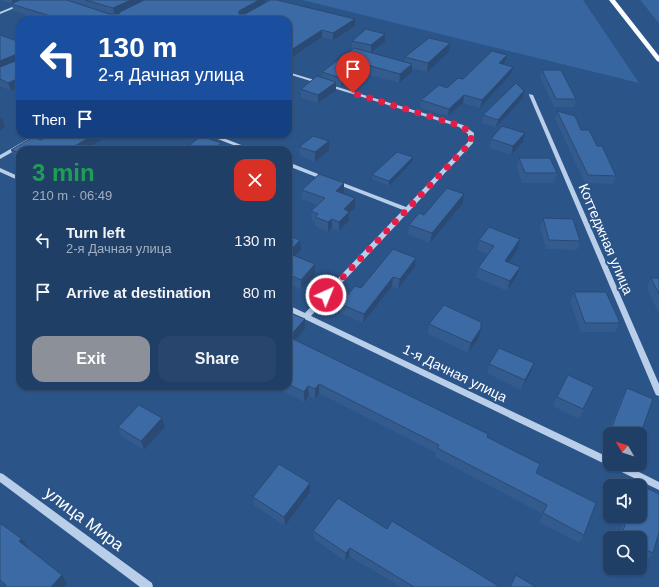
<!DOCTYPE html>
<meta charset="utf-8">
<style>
:root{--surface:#203f67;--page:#28466d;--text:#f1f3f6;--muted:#a2afc0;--line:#3d587b;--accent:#8c9099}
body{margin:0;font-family:Helvetica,sans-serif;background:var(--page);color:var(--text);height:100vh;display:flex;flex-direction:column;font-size:15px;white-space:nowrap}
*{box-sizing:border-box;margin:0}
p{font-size:13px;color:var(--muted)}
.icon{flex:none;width:22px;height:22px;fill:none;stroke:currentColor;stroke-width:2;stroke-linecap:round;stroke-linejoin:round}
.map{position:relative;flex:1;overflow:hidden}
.details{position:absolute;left:16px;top:146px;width:276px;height:244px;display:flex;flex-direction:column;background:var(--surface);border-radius:12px;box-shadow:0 1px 3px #0004,0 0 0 1px var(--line)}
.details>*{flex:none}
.banner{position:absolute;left:16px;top:16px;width:276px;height:122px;border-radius:12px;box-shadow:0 1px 3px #0004,0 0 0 1px var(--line);background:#1a4fa0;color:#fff;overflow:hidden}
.needle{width:26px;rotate:309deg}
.buttons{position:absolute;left:603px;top:427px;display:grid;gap:8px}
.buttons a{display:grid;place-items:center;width:44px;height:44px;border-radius:8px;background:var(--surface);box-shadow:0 1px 3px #0004,0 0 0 1px var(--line);font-size:20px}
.pin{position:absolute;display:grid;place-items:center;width:34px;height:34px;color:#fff;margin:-41px -17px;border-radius:50% 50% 50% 0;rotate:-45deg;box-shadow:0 0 4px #0007}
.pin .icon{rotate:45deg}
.me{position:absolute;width:44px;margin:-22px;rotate:44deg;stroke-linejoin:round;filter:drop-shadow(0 0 3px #0008)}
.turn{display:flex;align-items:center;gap:14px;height:84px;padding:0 16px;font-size:18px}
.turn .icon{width:52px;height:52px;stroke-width:2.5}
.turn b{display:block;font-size:28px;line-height:34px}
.then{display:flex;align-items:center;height:38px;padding:0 16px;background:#0003;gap:8px;font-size:15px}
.round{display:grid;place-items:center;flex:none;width:42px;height:42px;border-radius:12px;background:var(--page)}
.head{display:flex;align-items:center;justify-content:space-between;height:68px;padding:0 16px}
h1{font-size:24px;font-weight:800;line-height:30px;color:#1e9e55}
.primary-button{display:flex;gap:8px;margin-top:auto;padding:8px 16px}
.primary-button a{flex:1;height:46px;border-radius:12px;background:var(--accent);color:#fff;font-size:16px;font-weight:800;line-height:46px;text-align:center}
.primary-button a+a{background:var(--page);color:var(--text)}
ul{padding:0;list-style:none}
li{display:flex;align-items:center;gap:12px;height:52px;padding:0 16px}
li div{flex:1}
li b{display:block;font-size:15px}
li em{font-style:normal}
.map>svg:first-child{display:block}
</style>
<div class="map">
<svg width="659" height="587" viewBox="0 0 659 587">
<rect width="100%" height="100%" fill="#2b5489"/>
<path fill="#3665a0" d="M302 0H583L639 83Z
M640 0H659V23Z"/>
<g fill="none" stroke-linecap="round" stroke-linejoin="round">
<path fill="#b9cee8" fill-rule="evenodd" d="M29 0H34L0 14V12Z
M288 72 463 125 474 133 473 143 311 316 610 458V464H623L659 482V490L288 311V305L305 313 403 210 334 183V181H338L406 207 468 142V134L459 127 288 74Z
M529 94 533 95 659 384V396L656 395 655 393 529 95Z
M37 134H44L0 159V155Z
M205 134H213L254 150H246Z
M288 162 328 178 329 179 326 181 324 180 288 166Z
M0 168 20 177V181L0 172Z
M0 473 3 474 152 583 153 587H140L0 482Z"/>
<path fill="#fafcfe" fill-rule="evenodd" d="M609 0H615L659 56V62L657 61Z"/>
</g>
<path fill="#345b8e" d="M0 0H265V3L355 26 333 40 322 37 288 60V20H42L14 11 11 4Z
M0 35 20 42V86L11 91 0 86Z
M352 41 385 42 372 53 405 62V57L450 43 449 52 427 72 412 68V72L399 83 360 72 341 87 336 85V90L318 103 301 98V89L322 78V72L352 49Z
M505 62 503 65 511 74 480 108 463 103 448 116 421 108V100L463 79Z
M542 70 576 99 574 107H554L540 77Z
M524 91 523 98 496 127 482 123 483 115Z
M557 111 581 130 616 176 613 184 585 183 555 119Z
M525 133 523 142 511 155 489 148 491 139Z
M108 136 20 150V160L14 158 11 150 41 140Z
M329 141V150L315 162 300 156 299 147Z
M413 157 412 162 389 186 372 179V175Z
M519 158 557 173 554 183H522L517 168Z
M344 183V192L342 193 355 198V208L349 213V221L339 231 332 228 328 232 315 226V222L312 220 311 211 317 205 302 199V190Z
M463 203 430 243 408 234 409 225Z
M543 218 580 241 577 250 546 249 540 228Z
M288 236 301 250 295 256 315 274 301 289 288 284Z
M479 240 518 249 508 262 517 276 507 291 476 278 478 268 488 254 477 250Z
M416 258 415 267 398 289 392 286 363 323 340 313V304L361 288Z
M651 278H659V314L647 288Z
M574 292 620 323 615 332H581L570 302Z
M288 312 305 329 295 340 488 437 537 473 584 535 579 543 539 522 543 514 435 457 436 453 319 393 315 399 309 396 304 402 273 386H288Z
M429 324 479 338 468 353 428 334Z
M534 363 531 372 521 390 487 373 489 364Z
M594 387 579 419 553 406 557 397Z
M627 388 640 434H610V440L606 438 622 397Z
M162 418 165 427 144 450 121 436 118 427Z
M310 483V492L285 526 254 505 253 497Z
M638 484 659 494V539L657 538 653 553 646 562 640 558V538H618L625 516H640V486H637Z
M0 523 28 547 27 548 67 583 5 586 0 582Z
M387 529 500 587H401L349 556 345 561 314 539 313 531Z"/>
<path fill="#2a4a74" d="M12 0H25L13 5Z
M131 0H148L115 15 113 8Z
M259 0H265V4L239 19V11Z
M355 19V26L333 40V33Z
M322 30V37L288 60V52Z
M385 34V42L371 53V45Z
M450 43 449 52 427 72 428 63Z
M17 54 19 62 0 70V61Z
M507 55 505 62 498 71 499 63Z
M360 63V72L341 87V78Z
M412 64V72L399 83 400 74Z
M513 67 511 74 480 108 482 100Z
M19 78 20 81V86L11 91 8 83Z
M336 82V90L318 103V95Z
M524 91 523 98 496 127 498 120Z
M464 95 463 103 448 116 449 109Z
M2 118 5 127 0 130V119Z
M525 133 523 142 511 155 513 146Z
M95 134H108V136L84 150H68Z
M329 141V150L315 162V152Z
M221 143 222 150H213Z
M413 157 412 162 389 186V181Z
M344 183V192L336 200V191Z
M464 194 463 203 430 243 432 233Z
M355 198V208L349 213V221L339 231V222L344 209Z
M332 219V228L328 232V222Z
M520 239 518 249 503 271 505 261Z
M300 240 301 250 289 262 288 253Z
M416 258 415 267 398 289 400 279Z
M315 264V274L301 289V280Z
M520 267 517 276 507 291 510 281Z
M393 277 392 286 363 323 364 314Z
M305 319V329L290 346 289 337Z
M481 328 479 338 468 353 471 343Z
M534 363 531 372 521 390 525 380Z
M319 384V393L315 399V389Z
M56 386H60L57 389Z
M308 386 309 396 304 402V392Z
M162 418 165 427 144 450 141 441Z
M310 483V492L285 526 284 517Z
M22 539 28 547 26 549 19 541Z
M350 548 349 556 345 561 346 553Z
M62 575 67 583 64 587H51Z"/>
<path fill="#3c6aa5" stroke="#2a4a74" d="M20 0H67L109 14H119L120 12 144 0H259L239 11V14H245L270 0H277L355 19 333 33 322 30 288 52V20H75L65 17 64 20 11 4Z
M85 0H131L113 8Z
M366 29 385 34 371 45 352 41Z
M0 35 20 42V78H19L8 83 0 79V67L18 60 19 55 17 54 0 61Z
M429 38 450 43 428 63 405 57Z
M354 48 412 64 400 74 360 63 341 78 322 72Z
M492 51 507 55 499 63 513 67 482 100 464 95 449 109 421 100 439 85 447 88 458 78 463 79Z
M542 70H561L576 99H556Z
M317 76 336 82 318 95 301 89Z
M516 83 524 91 498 120 483 115Z
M557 111 575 116 581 130H589L597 146H602L616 176 588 175Z
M502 126 525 133 513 146 491 139Z
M51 134H95L68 150H20V153L11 150 33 137 41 140Z
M201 136 221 143 213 150H191L186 148Z
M313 136 329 141 315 152 299 147Z
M397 152 413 157 389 181 372 175Z
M519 158H550L557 173H525Z
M319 174 344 183 336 191 355 198 344 209 349 212 339 222 332 219 328 222 315 217 318 214 311 211 325 198 302 190Z
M447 188 464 194 432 233 409 225 419 213 424 215Z
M543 218 573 219 580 241 549 240Z
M489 227 520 239 505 261 520 267 510 281 478 268 494 246 479 240Z
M288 236 300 240 288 253 315 264 301 280 288 274Z
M393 249 416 258 400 279 393 277 364 314 340 304 355 286 361 288Z
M651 278H659V294Z
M574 292H606L620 323H585Z
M444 305 481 322V328L471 343 429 324Z
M288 312 305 319 289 337 488 434 487 437 540 464 536 473 596 503 584 535 543 513 547 505 437 448 439 445 319 384 315 389 308 386 304 392 288 384Z
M499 348 534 363 525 380 489 364Z
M568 375 594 387 583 409 557 397Z
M627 388 653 399 640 435V434H622L611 429Z
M139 405 162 418 141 441 118 427Z
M279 464 310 483 284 517 253 497Z
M638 484 659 494V532L653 553 640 547V538H622L621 537 628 516H640V486H638Z
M338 498 387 529 392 521 500 587H414L350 548 346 553 313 531Z
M0 523 22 539 19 541 62 575 51 587H4L6 585 0 580Z
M516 575 536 587H510Z"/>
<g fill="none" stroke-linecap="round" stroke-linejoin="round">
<path stroke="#e11d48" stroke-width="7" stroke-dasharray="0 12.6" d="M326 295 471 142V133L461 126 353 93"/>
</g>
<g text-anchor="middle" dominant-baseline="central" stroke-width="4" stroke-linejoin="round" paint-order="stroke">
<g font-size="14" fill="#fff" stroke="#2b5489">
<text transform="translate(606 239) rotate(67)">Коттеджная улица</text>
<text transform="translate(455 373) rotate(26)">1-я Дачная улица</text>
</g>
<g font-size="17" fill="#fff" stroke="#2b5489">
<text transform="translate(84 519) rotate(37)">улица Мира</text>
</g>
</g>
</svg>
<div class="buttons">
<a><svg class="needle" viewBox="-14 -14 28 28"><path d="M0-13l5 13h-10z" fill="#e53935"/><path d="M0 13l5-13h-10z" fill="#a2afc0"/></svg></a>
<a><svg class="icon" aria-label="sound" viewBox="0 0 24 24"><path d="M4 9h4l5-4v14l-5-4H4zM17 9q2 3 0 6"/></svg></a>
<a><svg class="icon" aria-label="search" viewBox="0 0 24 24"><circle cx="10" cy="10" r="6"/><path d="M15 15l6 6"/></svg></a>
</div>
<div class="pin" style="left:353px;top:93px;background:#d93025"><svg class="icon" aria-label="arrive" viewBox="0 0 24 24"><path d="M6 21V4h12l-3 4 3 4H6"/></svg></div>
<svg class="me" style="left:326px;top:295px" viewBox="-20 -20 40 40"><circle r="17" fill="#e11d48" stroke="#fff" stroke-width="3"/><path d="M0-11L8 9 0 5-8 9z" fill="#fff"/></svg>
<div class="banner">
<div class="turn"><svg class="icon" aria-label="left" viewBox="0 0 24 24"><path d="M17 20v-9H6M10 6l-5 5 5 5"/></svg><div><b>130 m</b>2-я Дачная улица</div></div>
<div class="then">Then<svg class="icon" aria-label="arrive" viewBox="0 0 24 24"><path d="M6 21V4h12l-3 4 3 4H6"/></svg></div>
</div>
<section class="details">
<div class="head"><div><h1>3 min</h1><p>210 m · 06:49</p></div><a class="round" style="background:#d93025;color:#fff"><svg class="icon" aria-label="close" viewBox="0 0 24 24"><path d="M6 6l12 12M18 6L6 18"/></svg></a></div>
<ul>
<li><svg class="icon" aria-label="left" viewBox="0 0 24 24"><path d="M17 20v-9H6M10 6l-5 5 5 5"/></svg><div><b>Turn left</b><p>2-я Дачная улица</p></div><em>130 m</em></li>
<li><svg class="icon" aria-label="arrive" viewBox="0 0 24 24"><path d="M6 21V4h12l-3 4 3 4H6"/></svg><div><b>Arrive at destination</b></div><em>80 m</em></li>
</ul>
<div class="primary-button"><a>Exit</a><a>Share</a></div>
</section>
</div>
